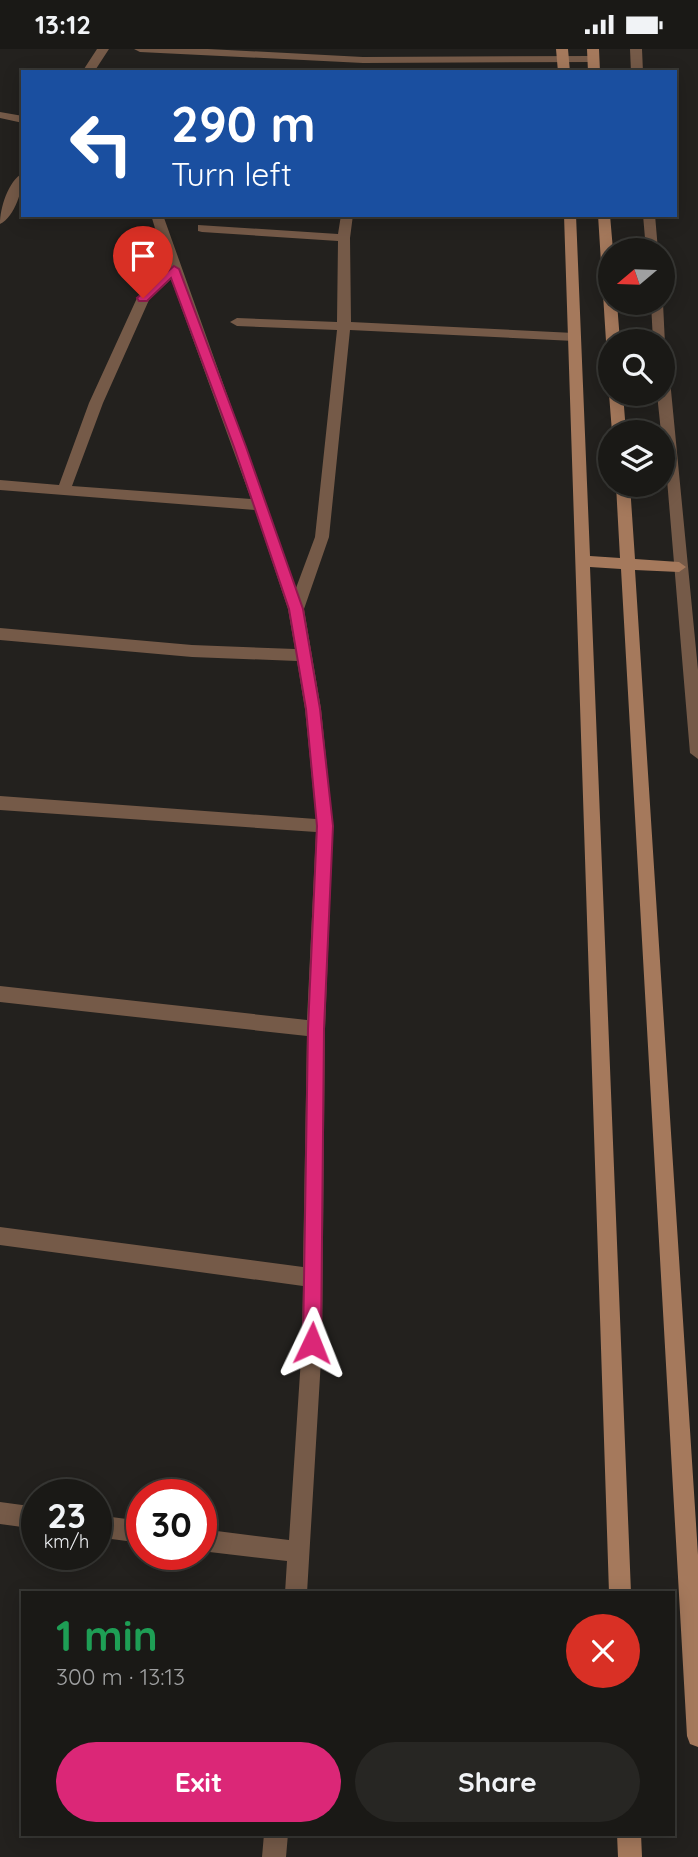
<!DOCTYPE html>
<meta charset="utf-8">
<style>
:root{--surface:#1a1916;--page:#272623;--text:#f1f3f6;--muted:#9fa0a1;--line:#383835;--accent:#db2777}
body{margin:0;font-family:Quicksand,sans-serif;background:var(--page);color:var(--text);height:100vh;display:flex;flex-direction:column;font-size:26px;white-space:nowrap}
*{box-sizing:border-box;margin:0}
p{font-size:23px;color:var(--muted)}
.icon{flex:none;width:38px;height:38px;fill:none;stroke:currentColor;stroke-width:2;stroke-linecap:round;stroke-linejoin:round}
.map{position:relative;flex:1;overflow:hidden}
.side{position:absolute;left:21px;top:1542px;width:654px;height:245px;display:flex;flex-direction:column;background:var(--surface);border-radius:0px;box-shadow:0 4px 18px #0003,0 0 0 2px var(--line)}
.side>*{flex:none}
.top-card{position:absolute;left:21px;top:21px;width:656px;height:147px;border-radius:0px;box-shadow:0 4px 18px #0003,0 0 0 2px var(--line);background:#1a4fa0;color:#fff;overflow:hidden}
.needle{width:46px;rotate:251deg}
.controls{position:absolute;left:598px;top:189px;display:grid;gap:14px}
.controls a{display:grid;place-items:center;width:77px;height:77px;border-radius:50%;background:var(--surface);box-shadow:0 4px 18px #0003,0 0 0 2px var(--line);font-size:35px}
.speed{position:absolute;left:21px;top:1430px;display:flex;gap:14px;font-size:35px;font-weight:700;text-align:center}
.speed>*{display:grid;place-content:center;width:91px;height:91px;border-radius:50%;background:var(--surface);box-shadow:0 4px 18px #0003,0 0 0 2px var(--line);line-height:1}
.speed small{font-size:18px;font-weight:400}
.speed .limit{border:10px solid #d22;background:#fff;color:#111}
.pin{position:absolute;display:grid;place-items:center;width:60px;height:60px;color:#fff;margin:-72px -30px;border-radius:50% 50% 50% 0;rotate:-45deg;box-shadow:0 0 7px #0007}
.pin .icon{rotate:45deg}
.me{position:absolute;width:77px;margin:-38px;rotate:2deg;stroke-linejoin:round;filter:drop-shadow(0 0 5px #0008)}
.turn{display:flex;align-items:center;gap:24px;height:147px;padding:0 35px;font-size:32px}
.turn .icon{width:91px;height:91px;stroke-width:2.5}
.turn b{display:block;font-size:49px;line-height:60px}
.round{display:grid;place-items:center;flex:none;width:74px;height:74px;border-radius:37px;background:var(--page)}
.head{display:flex;align-items:center;justify-content:space-between;height:119px;padding:0 35px}
h1{font-size:42px;font-weight:700;line-height:52px;color:#1e9e55}
.primary-button{display:flex;gap:14px;margin-top:auto;padding:14px 35px}
.primary-button a{flex:1;height:80px;border-radius:42px;background:var(--accent);color:#fff;font-size:28px;font-weight:700;line-height:80px;text-align:center}
.primary-button a+a{background:var(--page);color:var(--text)}
.status{display:flex;justify-content:space-between;align-items:center;height:49px;padding:0 35px;background:var(--surface);direction:ltr}
.status svg{height:19px;fill:currentColor}
.map>svg:first-child{display:block}
</style>
<div class="status"><b>13:12</b><svg viewBox="0 0 49 12"><path d="M0 12V9h3v3zM5 12V6h3v6zM10 12V3h3v9zM15 12V0h3v12zM26 1h20v11H26zM47 4h2v5h-2z"/></svg></div>
<div class="map">
<svg width="698" height="1808" viewBox="0 0 698 1808">
<rect width="100%" height="100%" fill="#23211e"/>
<g fill="none" stroke-linecap="round" stroke-linejoin="round">
<path fill="#755a48" fill-rule="evenodd" d="M97 0H109L94 23H82Z
M134 0H208L363 8 593 7 599 10 593 13 363 14 140 3Z
M630 0H642L643 23H631Z
M0 63 23 67V74L0 69Z
M23 124C23 140 15 168 0 175 0 159 8 132 23 124Z
M151 166H163L296 539 315 488 337 281 237 277 230 273 237 269 337 273 338 192 202 183 198 182V176L338 185 341 166H353L350 189 351 273 574 284 581 288 574 292 350 281 329 488 304 560 321 660 333 777 325 980 322 1294 307 1544H285L287 1512 201 1502V1480L289 1491 302 1294 303 1237 0 1196V1178L303 1218 307 987 0 953V937L307 971 316 783 0 761V747L316 770 305 660 297 612 192 608 0 591V579L192 596 295 600 288 560 255 461 0 441V431L59 436 89 354 137 249 167 219ZM171 230 251 450 72 437 103 354 149 251Z
M643 166H655L658 201H646Z
M651 254H663L665 295 663 292H653Z
M663 327 670 331 698 621V710L690 704 663 383H661L657 345H663Z
M0 1453 37 1458V1480L0 1475Z
M96 1466 142 1472V1494L96 1488Z
M264 1785H288L286 1808H262Z"/>
<path fill="#a5795c" fill-rule="evenodd" d="M556 0H568L570 23H558Z
M587 0H599L600 23H588Z
M564 166H576L590 507 620 509 616 436H630L635 510 679 513 686 518 679 523 635 521 698 1506V1698L690 1695 687 1687 621 520 590 518 631 1544H609Z
M598 166H610L613 201 611 254H617L620 292H611V296L606 292Z
M611 343V345H623L626 383H612L609 345Z
M617 1785H641L642 1808H618Z"/>
</g>
<path fill="#db2777" stroke="#8e194d" stroke-width="2" d="M174 217 179 220 246 398 303 560 320 660 333 777 324 980 321 1294 319 1300 312 1303 306 1300 303 1294 308 980 317 777 306 660 289 560 234 398 171 229 147 252H139L137 249Z"/>
</svg>
<div class="controls">
<a><svg class="needle" viewBox="-14 -14 28 28"><path d="M0-13l5 13h-10z" fill="#e53935"/><path d="M0 13l5-13h-10z" fill="#9fa0a1"/></svg></a>
<a><svg class="icon" aria-label="search" viewBox="0 0 24 24"><circle cx="10" cy="10" r="6"/><path d="M15 15l6 6"/></svg></a>
<a><svg class="icon" aria-label="layers" viewBox="0 0 24 24"><path d="M12 4l9 5-9 5-9-5zM3 14l9 5 9-5"/></svg></a>
</div>
<div class="speed"><div>23<small>km/h</small></div><div class="limit">30</div></div>
<div class="pin" style="left:143px;top:249px;background:#d93025"><svg class="icon" aria-label="arrive" viewBox="0 0 24 24"><path d="M6 21V4h12l-3 4 3 4H6"/></svg></div>
<svg class="me" style="left:312px;top:1294px" viewBox="-20 -20 40 40"><path d="M0-17L14 15 0 8-14 15z" fill="#db2777" stroke="#fff" stroke-width="4"/></svg>
<div class="top-card">
<div class="turn"><svg class="icon" aria-label="left" viewBox="0 0 24 24"><path d="M17 20v-9H6M10 6l-5 5 5 5"/></svg><div><b>290 m</b>Turn left</div></div>
</div>
<section class="side">
<div class="head"><div><h1>1 min</h1><p>300 m · 13:13</p></div><a class="round" style="background:#d93025;color:#fff"><svg class="icon" aria-label="close" viewBox="0 0 24 24"><path d="M6 6l12 12M18 6L6 18"/></svg></a></div>
<div class="primary-button"><a>Exit</a><a>Share</a></div>
</section>
</div>
